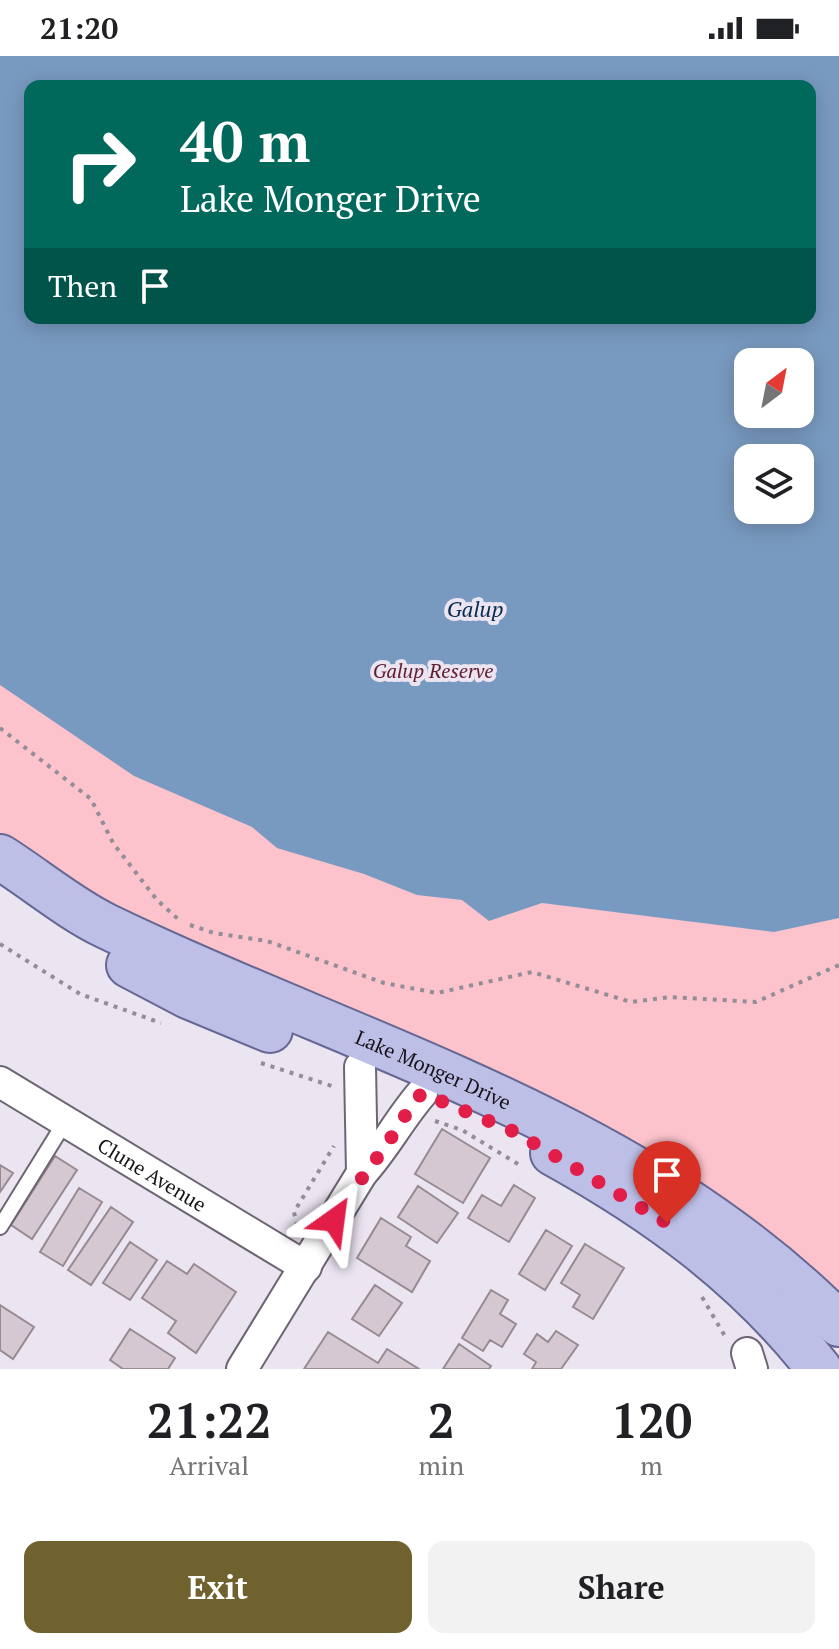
<!DOCTYPE html>
<style>
:root{--surface:#fff;--page:#f2f2f2;--text:#202124;--muted:#757577;--accent:#70622f}
body{margin:0;font-family:"PT Serif",serif;background:var(--page);color:var(--text);height:100vh;display:flex;flex-direction:column;font-size:30px;white-space:nowrap}
*{box-sizing:border-box;margin:0}
p{font-size:26px;color:var(--muted)}
.icon{flex:none;width:44px;height:44px;fill:none;stroke:currentColor;stroke-width:2;stroke-linecap:round;stroke-linejoin:round}
.map{position:relative;height:1313px;overflow:hidden}
.drawer{display:flex;flex-direction:column;background:var(--surface);flex:1}
.drawer>*{flex:none}
.banner{position:absolute;left:24px;top:24px;width:792px;height:244px;border-radius:16px;box-shadow:0 4px 20px #0003;background:#00695c;color:#fff;overflow:hidden}
.needle{width:52px;rotate:32deg}
.tools{position:absolute;left:734px;top:292px;display:grid;gap:16px}
.tools a{display:grid;place-items:center;width:80px;height:80px;border-radius:16px;background:var(--surface);box-shadow:0 4px 20px #0003;font-size:40px}
.pin{position:absolute;display:grid;place-items:center;width:68px;height:68px;color:#fff;margin:-82px -34px;border-radius:50% 50% 50% 0;rotate:-45deg;box-shadow:0 0 8px #0007}
.pin .icon{rotate:45deg}
.me{position:absolute;width:88px;margin:-44px;rotate:31deg;stroke-linejoin:round;filter:drop-shadow(0 0 6px #0008)}
.turn{display:flex;align-items:center;gap:28px;height:168px;padding:0 24px;font-size:36px}
.turn .icon{width:104px;height:104px;stroke-width:2.5}
.turn b{display:block;font-size:56px;line-height:68px}
.then{display:flex;align-items:center;height:76px;padding:0 24px;background:#0003;gap:16px;font-size:30px}
.eta{display:flex;justify-content:space-evenly;align-items:center;height:136px;text-align:center}
.eta b{font-size:48px;font-weight:800;line-height:56px}
.action{display:flex;gap:16px;margin-top:auto;padding:16px 24px}
.action a{flex:1;height:92px;border-radius:16px;background:var(--accent);color:#fff;font-size:32px;font-weight:800;line-height:92px;text-align:center}
.action a+a{background:var(--page);color:var(--text)}
.status{display:flex;justify-content:space-between;align-items:center;height:56px;padding:0 40px;background:var(--surface);direction:ltr}
.status svg{height:22px;fill:currentColor}
.map>svg:first-child{display:block}
</style>
<div class="status"><b>21:20</b><svg viewBox="0 0 49 12"><path d="M0 12V9h3v3zM5 12V6h3v6zM10 12V3h3v9zM15 12V0h3v12zM26 1h20v11H26zM47 4h2v5h-2z"/></svg></div>
<div class="map">
<svg width="839" height="1313" viewBox="0 0 839 1313">
<rect width="100%" height="100%" fill="#ebe4f1"/>
<path fill="#fcc3cc" fill-rule="evenodd" d="M0 0H839V1250L764 1178 109 855 0 784ZM30 30H810V262H30ZM748 306H800V358H748ZM748 402H800V454H748Z"/>
<path fill="#799ac0" fill-rule="evenodd" d="M0 0H839V862L774 876 542 847 489 865 462 844 417 839 364 818 277 792 252 771 134 720 0 629ZM30 30H810V262H30ZM748 306H800V358H748ZM748 402H800V454H748Z"/>
<path fill="#d6c8d1" stroke="#978a92" stroke-width="2" d="M442 1073 490 1102 463 1147 415 1118Z
M55 1100 77 1114 32 1183 11 1169Z
M0 1109 13 1117 0 1136Z
M514 1129 535 1142 509 1186 468 1162 482 1139 501 1150Z
M418 1130 458 1157 437 1187 398 1161Z
M79 1132 102 1146 63 1210 40 1196Z
M111 1151 133 1166 91 1229 68 1214Z
M381 1162 411 1181 406 1190 430 1205 412 1236 357 1202Z
M546 1174 572 1190 545 1234 519 1218Z
M130 1186 157 1204 130 1244 103 1227Z
M585 1188 624 1212 593 1263 573 1251 580 1239 561 1227Z
M167 1205 187 1218 194 1208 236 1236 196 1297 168 1277 176 1265 142 1242Z
M375 1229 402 1247 379 1280 352 1263Z
M491 1234 508 1244 500 1258 516 1268 502 1291 490 1284 483 1295 462 1282Z
M0 1249 34 1271 13 1303 0 1294Z
M130 1273 175 1302 168 1313H123L110 1304Z
M556 1275 578 1289 561 1313H532L536 1306 524 1298 537 1278 548 1286Z
M328 1276 378 1307 387 1293 419 1313H304Z
M459 1288 491 1310 489 1313H443Z"/>
<g fill="none" stroke-linecap="round" stroke-linejoin="round">
<defs>
<path id="service" d="M0 1171 65 1066"/>
<g id="minor">
<path d="M360 1011 362 1117"/>
<path id="s1" d="M0 1026 306 1211"/>
<path d="M747 1297 752 1313"/>
<path d="M242 1313 362 1117C385 1092 400 1062 422 1037"/>
</g>
<g id="primary">
<path id="s2" d="M0 801C35 823 69 852 106 870 358 992 637 1064 839 1268"/>
<path d="M129 909 188 940 270 974"/>
<path d="M553 1097C656 1154 747 1220 819 1313"/>
</g>
</defs>
<use href="#service" stroke="#6d6672" stroke-width="18"/>
<use href="#minor" stroke="#6d6672" stroke-width="34"/>
<use href="#primary" stroke="#666894" stroke-width="48"/>
<path stroke="#928d96" stroke-width="4" stroke-dasharray="4 6" stroke-linecap="butt" d="M0 672 91 743 113 787 157 844 178 863
M190 869 214 877 267 885 384 927 437 937 532 916 631 946 670 941 756 946 839 909
M0 888 80 938 161 967
M261 1007 332 1030
M435 1065 462 1074 523 1111
M297 1170 294 1156 334 1090
M702 1241 726 1282"/>
<use href="#service" stroke="#fff" stroke-width="14"/>
<use href="#minor" stroke="#fff" stroke-width="30"/>
<use href="#primary" stroke="#bebfe7" stroke-width="44"/>
</g>
<g fill="none" stroke-linecap="round" stroke-linejoin="round">
<path stroke="#e11d48" stroke-width="14" stroke-dasharray="0 25.2" d="M334 1164C349 1139 365 1118 382 1095 396 1076 406 1055 422 1037L515 1076 667 1167"/>
</g>
<g text-anchor="middle" dominant-baseline="central" stroke-width="8" stroke-linejoin="round" paint-order="stroke">
<g font-size="20" font-style="italic" fill="#601d2f" stroke="#ebe4f1">
<text x="433" y="614">Galup Reserve</text>
</g>
<g font-size="20" fill="#151317" stroke="#ebe4f1">
<text stroke="none"><textPath href="#s2" startOffset="484">Lake Monger Drive</textPath></text>
<text stroke="none"><textPath href="#s1" startOffset="178">Clune Avenue</textPath></text>
</g>
<g font-size="22" font-style="italic" fill="#072b50" stroke="#ebe4f1">
<text x="475" y="552">Galup</text>
</g>
</g>
</svg>
<div class="tools">
<a><svg class="needle" viewBox="-14 -14 28 28"><path d="M0-13l5 13h-10z" fill="#e53935"/><path d="M0 13l5-13h-10z" fill="#757577"/></svg></a>
<a><svg class="icon" aria-label="layers" viewBox="0 0 24 24"><path d="M12 4l9 5-9 5-9-5zM3 14l9 5 9-5"/></svg></a>
</div>
<div class="pin" style="left:667px;top:1167px;background:#d93025"><svg class="icon" aria-label="arrive" viewBox="0 0 24 24"><path d="M6 21V4h12l-3 4 3 4H6"/></svg></div>
<svg class="me" style="left:334px;top:1164px" viewBox="-20 -20 40 40"><path d="M0-17L14 15 0 8-14 15z" fill="#e11d48" stroke="#fff" stroke-width="4"/></svg>
<div class="banner">
<div class="turn"><svg class="icon" aria-label="right" viewBox="0 0 24 24"><path d="M7 20v-9h11M14 6l5 5-5 5"/></svg><div><b>40 m</b>Lake Monger Drive</div></div>
<div class="then">Then<svg class="icon" aria-label="arrive" viewBox="0 0 24 24"><path d="M6 21V4h12l-3 4 3 4H6"/></svg></div>
</div>
</div>
<section class="drawer">
<div class="eta">
<div><b>21:22</b><p>Arrival</p></div>
<div><b>2</b><p>min</p></div>
<div><b>120</b><p>m</p></div>
</div>
<div class="action"><a>Exit</a><a>Share</a></div>
</section>
